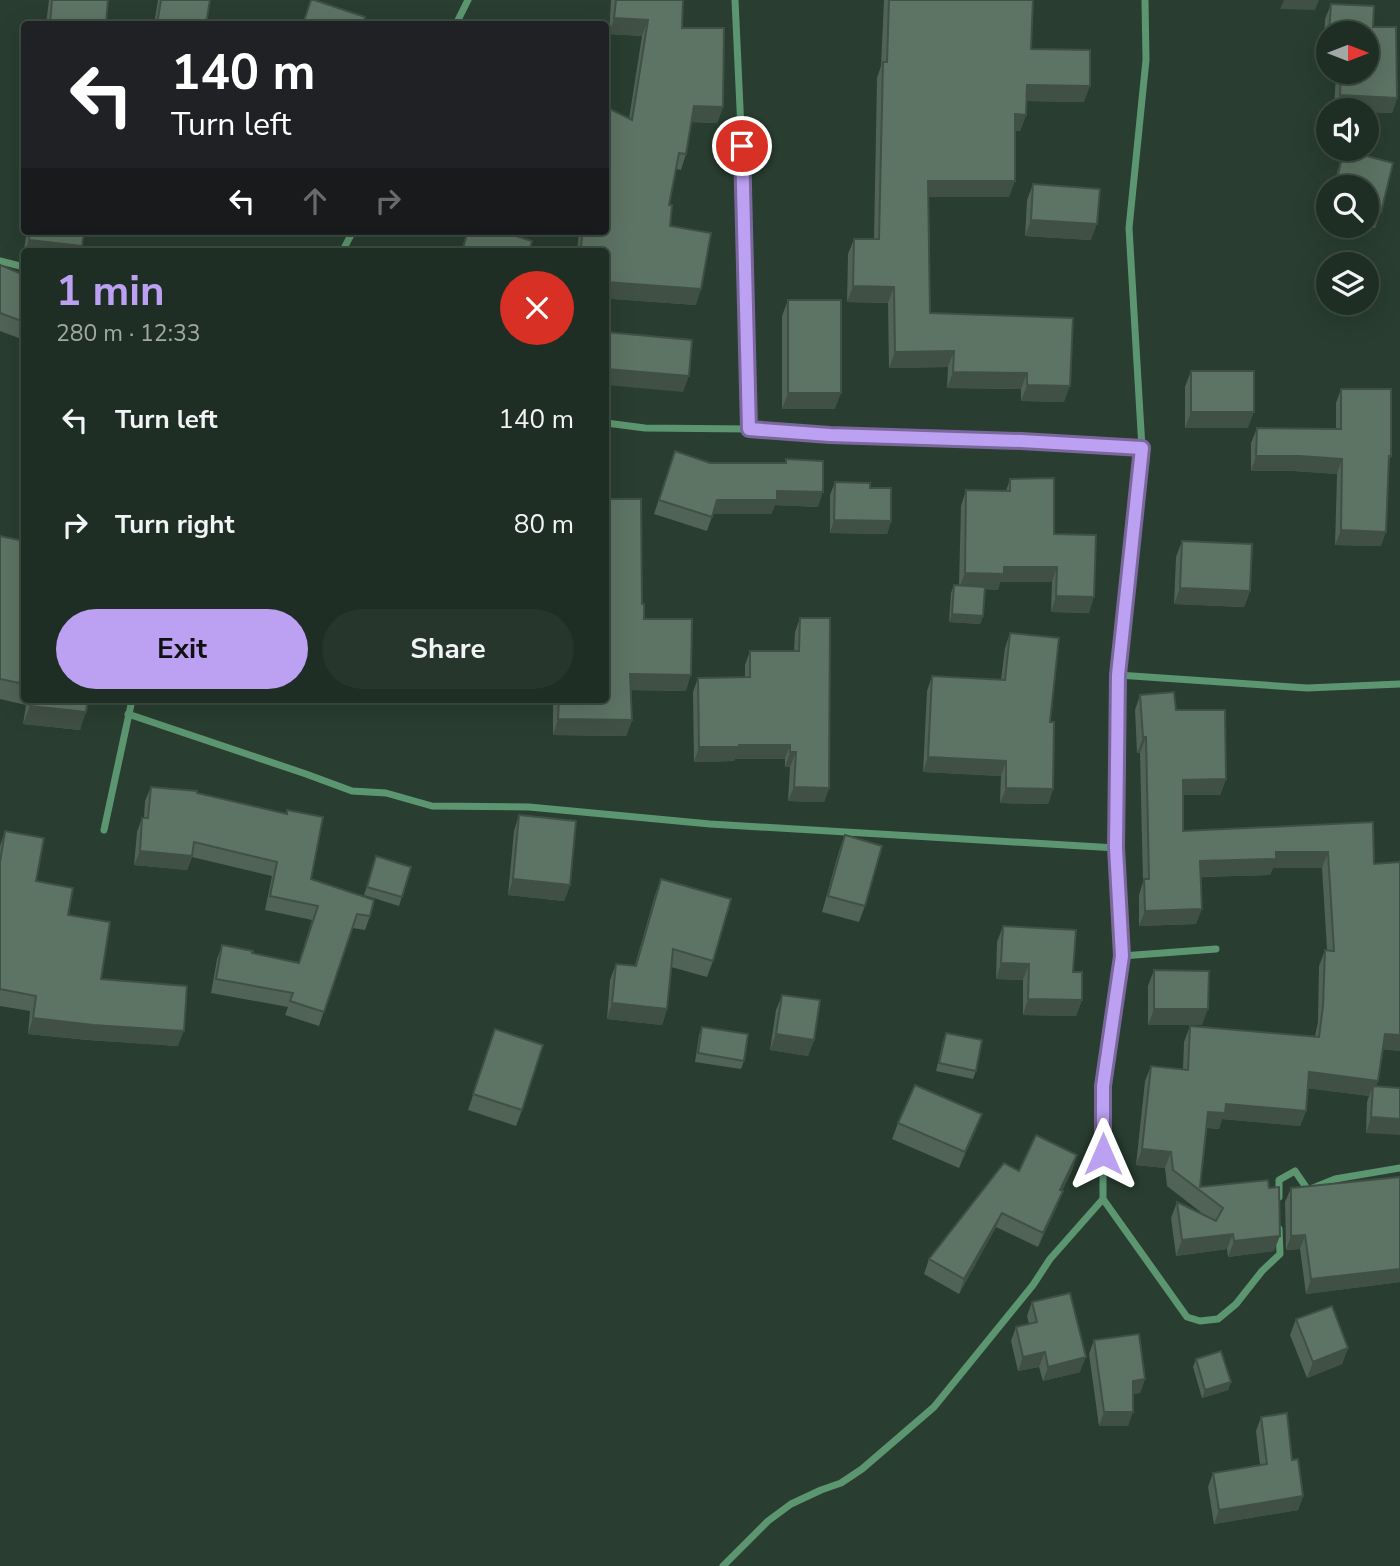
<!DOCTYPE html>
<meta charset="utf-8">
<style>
:root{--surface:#1f2e24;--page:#27362c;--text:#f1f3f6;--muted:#a1a8a6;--line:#3c4a41;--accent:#bca0f2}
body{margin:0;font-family:"Nunito Sans",sans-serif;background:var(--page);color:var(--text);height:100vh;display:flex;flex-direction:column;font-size:26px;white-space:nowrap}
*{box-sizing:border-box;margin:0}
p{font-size:23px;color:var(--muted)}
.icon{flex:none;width:38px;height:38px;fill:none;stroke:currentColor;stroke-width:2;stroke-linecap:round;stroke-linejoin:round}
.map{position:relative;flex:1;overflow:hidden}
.drawer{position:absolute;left:21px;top:248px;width:588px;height:455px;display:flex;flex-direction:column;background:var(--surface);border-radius:7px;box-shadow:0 7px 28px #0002,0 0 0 2px var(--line)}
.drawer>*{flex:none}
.guide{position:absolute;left:21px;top:21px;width:588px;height:214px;border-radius:7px;box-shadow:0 7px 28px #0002,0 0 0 2px var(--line);background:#202124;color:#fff;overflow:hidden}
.needle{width:46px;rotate:90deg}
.fabs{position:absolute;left:1316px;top:21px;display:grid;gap:14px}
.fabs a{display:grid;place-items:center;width:63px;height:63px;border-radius:50%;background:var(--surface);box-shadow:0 7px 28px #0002,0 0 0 2px var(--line);font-size:35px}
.pin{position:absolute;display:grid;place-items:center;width:60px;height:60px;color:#fff;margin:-30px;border:4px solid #fff;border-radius:50%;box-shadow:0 2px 7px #0007}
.me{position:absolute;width:77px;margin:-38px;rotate:0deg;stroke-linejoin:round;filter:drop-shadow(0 0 5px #0008)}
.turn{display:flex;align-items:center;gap:24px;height:147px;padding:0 35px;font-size:32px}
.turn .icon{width:91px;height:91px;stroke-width:2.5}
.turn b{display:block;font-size:49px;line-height:60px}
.lanes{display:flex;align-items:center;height:66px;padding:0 35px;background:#0003;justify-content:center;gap:35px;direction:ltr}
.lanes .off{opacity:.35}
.round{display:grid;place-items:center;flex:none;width:74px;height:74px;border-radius:37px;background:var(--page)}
.overview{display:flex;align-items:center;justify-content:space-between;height:119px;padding:0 35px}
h1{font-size:42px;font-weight:700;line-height:52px;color:var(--accent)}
.cta{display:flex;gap:14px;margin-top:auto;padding:14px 35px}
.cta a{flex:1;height:80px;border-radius:42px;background:var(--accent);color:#111;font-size:28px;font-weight:700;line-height:80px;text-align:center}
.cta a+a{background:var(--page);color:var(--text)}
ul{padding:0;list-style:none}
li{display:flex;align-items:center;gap:21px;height:105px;padding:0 35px}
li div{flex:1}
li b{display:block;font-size:26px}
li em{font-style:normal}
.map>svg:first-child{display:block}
</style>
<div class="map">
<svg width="1400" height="1566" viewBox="0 0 1400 1566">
<rect width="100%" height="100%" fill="#293d30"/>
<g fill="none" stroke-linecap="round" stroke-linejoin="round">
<path stroke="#5c9670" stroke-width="7" d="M735 0 743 173 749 429
M1145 0 1146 60 1129 228 1142 448 1118 675 1116 848 1122 956 1103 1086V1199L1187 1317 1200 1321 1218 1319 1236 1304 1262 1271 1280 1254 1279 1229
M456 24 468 0
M342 252 353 231
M0 261 24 267
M606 423 645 428 749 429 830 435 1022 441 1142 448
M1118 675 1307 688 1400 684
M128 714 306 774 352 791 386 793 432 806 529 807 710 824 1116 848
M104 830 132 700
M1122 956 1216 949
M1279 1197V1180L1295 1171 1308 1190 1335 1179 1400 1168
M723 1566 768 1521 791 1504 821 1490 841 1483 862 1469 934 1407 1033 1285 1050 1259 1103 1199"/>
</g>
<path fill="#506355" d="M49 0H108L106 23 115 24H46Z
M158 0H210L206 24H154Z
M611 0H683L682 28 723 107 717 123 691 122 686 154 681 170 676 169 669 205 670 226 696 305 613 299 606 252H577L579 231H606L629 119 642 36 609 34Z
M884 0H1033L1031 49 1084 102 1027 101 1026 115 1020 131H1015L1009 197H929L930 313 1073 318 1064 402 1021 401V389L947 388 948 367 889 368 888 303 847 302 848 254 854 239H874L877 78 881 66Z
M1331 4 1373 27 1397 98 1392 113 1367 112V110H1334L1336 72H1367V33H1328V60L1323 59 1325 19Z
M1344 150 1393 163 1381 212 1375 228 1366 226 1367 187H1333L1339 166Z
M1033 184 1091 240 1025 236 1027 200Z
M27 231H84L82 246 80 252H24V255H23Z
M467 231H502V232L529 252H461Z
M0 265 24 274V340L0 331Z
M788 300 835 409H782V316Z
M1191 371 1248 428H1185V387Z
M24 388V404L20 402Z
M1341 389 1391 456 1389 461 1381 546 1335 545 1337 474 1294 471H1251V443L1257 428 1336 429V403Z
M786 459 818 507 775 505 771 514H713L707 531 654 514 670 465 710 463H785Z
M1010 479 1054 534 1089 613 1051 612 1052 582H1000L998 590 985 589 983 616 980 624 949 622 951 593 954 585H959L961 506 966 490 1006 491Z
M835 482 870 488 891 521 887 534 830 533V495Z
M606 499 642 604 644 619 686 691 631 690 632 720 626 736 553 735V700H606Z
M0 536 24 541V700H88L80 730 23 724 26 705 0 699Z
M1182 541 1250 591 1244 607 1174 604 1176 557Z
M800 618 829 788 824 802 788 801 790 767H785V759H735L734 761 694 762 693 692 698 678 745 677V665L750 651H794L795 632Z
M1010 633 1050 722 1053 789 1048 804 1000 803 1001 776 923 772 927 691 932 676 1001 680 1005 648Z
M1140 695 1176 710 1226 779 1220 795H1183V831L1373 822 1374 864 1400 862V1051L1383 1049 1376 1086 1400 1088 1366 1133 1367 1102 1369 1096 1308 1088 1306 1111 1300 1126 1222 1119 1219 1129 1207 1128 1200 1187 1274 1251 1228 1257 1227 1249 1176 1256 1171 1218 1177 1202 1207 1217 1167 1186 1165 1168 1136 1165 1145 1081 1151 1066 1183 1069 1184 1042 1190 1026 1315 1036 1318 1022 1319 966 1325 950H1327L1322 868H1273L1270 875 1201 877 1196 924 1139 926V895L1143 882 1140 753H1137L1135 710Z
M151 787 197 793 286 814 287 810 311 879 370 916 365 930 352 928 319 1026 285 1015 288 1007 211 993 217 959 222 945 252 953 299 963 312 920 265 910 272 876 192 857 187 870 134 865 137 832 142 818H144L145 801Z
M519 815 570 885 564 901 508 895 514 831Z
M5 831 36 881 68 915 101 979 178 1046 88 1040 28 1034 30 1011 0 1006V846Z
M845 835 865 906 859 922 822 912 839 851Z
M374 864 411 867 399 906 364 895Z
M661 879 713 961 707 977 671 967 667 1009 662 1025 607 1019 610 980 616 964 635 965 655 895Z
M1003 926 1073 972 1082 1000 1076 1016 1023 1015V980L996 979 997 942Z
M1154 970 1202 1025H1148V986Z
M782 995 814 1040 808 1056 770 1050 776 1010Z
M702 1027 744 1061 741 1069 695 1062 699 1035Z
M495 1029 522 1110 516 1126 468 1110Z
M946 1033 976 1071 973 1079 936 1071 943 1041Z
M898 1123 976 1130 959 1168 892 1139Z
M1077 1155 1072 1170 1062 1191H1063L1057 1206 1038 1247 996 1227 959 1294 924 1274 929 1259 1019 1171Z
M1400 1177V1282L1306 1294 1300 1249 1286 1250 1285 1202 1291 1188Z
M1032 1302 1080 1372 1043 1381 1039 1367 1018 1371 1011 1341 1016 1327 1029 1324 1027 1316Z
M1296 1319 1348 1348 1342 1364 1307 1378 1290 1335Z
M1094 1340 1145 1379 1140 1393 1133 1394 1128 1426H1099L1089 1354Z
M1196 1359 1231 1382 1228 1390 1202 1398 1193 1367Z
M1261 1417 1292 1460 1303 1496 1298 1510 1214 1524 1208 1487 1213 1473 1260 1465 1256 1431Z"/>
<path fill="#415045" d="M1284 0H1319L1315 10 1280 9Z
M614 18 648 20 642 36 609 34Z
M1328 46V60L1323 59Z
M1027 85 1090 86 1084 102 1021 101Z
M1340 95 1397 98 1392 113 1367 112V110H1334Z
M694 106 723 107 717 123 688 122Z
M1015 114 1026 115 1020 131 1009 130Z
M928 181H1015L1009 197H923Z
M1031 220 1097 224 1091 240 1025 236Z
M91 231H109V233Z
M29 240 82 246 80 252H25Z
M606 282 701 289 696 305 613 299 606 298Z
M853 286 894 287 888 303 847 302Z
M954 351 948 367 889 368 895 352Z
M606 369 689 376 683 392 606 385Z
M953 372 1027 373 1021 389 947 388Z
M1027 385 1070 386 1064 402 1021 401Z
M788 393H841L835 409H782Z
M1191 412H1254L1248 428H1185Z
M1256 456H1299L1342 459 1337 474 1294 471H1251Z
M777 491 823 492 818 507 775 505 771 514H712L717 500Z
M834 520 891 521 887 534 830 533Z
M1341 530 1386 532 1381 546 1335 545Z
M1004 567H1057L1052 582H1000L998 590 959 588 965 573Z
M1180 588 1250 591 1244 607 1174 604Z
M1056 596 1094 597 1089 613 1051 612Z
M952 614 983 616 980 624 949 622Z
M630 674 691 675 686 691 625 690Z
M30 706 86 712 80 730 23 724Z
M558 719 632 720 626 736 553 735Z
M1143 737H1146L1140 753H1137Z
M739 745H790L785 759H735L734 761 694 762 699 747Z
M790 752H796L790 767H785Z
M928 757 1006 761 1001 776 923 772Z
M1226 779 1220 795H1177L1183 780Z
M794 787 829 788 824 802 788 801Z
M1006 788 1053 789 1048 804 1000 803Z
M140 851 192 856 187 870 134 865Z
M1276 852H1328L1322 868H1273L1270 875 1195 877 1200 861Z
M513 879 570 885 564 901 508 895Z
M1202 909 1196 924 1139 926 1145 911Z
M1001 963 1029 964 1023 980 996 979Z
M1028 999 1082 1000 1076 1016 1023 1015Z
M612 1003 667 1009 662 1025 607 1019Z
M1154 1009H1208L1202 1025H1148Z
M33 1018 184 1031 178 1046 88 1040 28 1034Z
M776 1034 814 1040 808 1056 770 1050Z
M1385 1034 1400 1035V1051L1379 1049Z
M1309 1072 1378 1081 1373 1097V1086L1369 1096 1304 1088Z
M1226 1104 1306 1111 1300 1126 1222 1119 1219 1129 1203 1127 1208 1112Z
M982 1114 976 1130 959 1168 965 1152Z
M1371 1117 1400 1119V1135L1366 1133Z
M1142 1149 1171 1152 1165 1168 1136 1165Z
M1077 1155 1072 1170 1055 1205 1060 1190Z
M1063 1191 1057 1206 1038 1247 1043 1233Z
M1002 1213 996 1227 959 1294 964 1279Z
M1233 1234 1227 1249 1176 1256 1182 1240Z
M1305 1235 1300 1249 1286 1250 1291 1236Z
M1280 1236 1274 1251 1228 1257 1234 1241Z
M1400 1269V1282L1306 1294 1311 1279Z
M1348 1348 1342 1364 1307 1378 1313 1362Z
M1045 1352 1039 1367 1018 1371 1023 1357Z
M1086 1357 1080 1372 1043 1381 1048 1367Z
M1145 1379 1140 1393 1128 1395 1133 1381Z
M1231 1382 1228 1390 1202 1398 1205 1390Z
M1104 1412H1133L1128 1426H1099Z
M1303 1496 1298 1510 1214 1524 1219 1510Z"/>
<path fill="#5d7363" stroke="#415045" stroke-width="2" d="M52 0H108L106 23 115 24H50Z
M161 0H210L206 24H157Z
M311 0H314L365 17 363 24H303Z
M616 0H683L682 28H724L723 107 694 106 686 154 679 153 669 205H672L670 226 711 233 701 289 606 282V252H580L583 231H606V107L632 120 648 20 614 18Z
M889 0H1033L1031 49 1090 50V86L1027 85 1026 115 1015 114V181H928L930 313 1073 318 1070 386 1027 385V373L953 372 954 351 895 352 894 287 853 286 854 239H879L883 62H887Z
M1331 4 1374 6 1373 27H1396L1397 98 1340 95 1341 72H1367V33H1329Z
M1344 150 1393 163 1381 212 1367 208V187H1335Z
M1033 184 1100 189 1097 224 1031 220Z
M30 231H84L82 246 29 240Z
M468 231H502V232L532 241 529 252H462Z
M0 265 24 275V322L0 313Z
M788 300H841V393H788Z
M606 332 692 340 689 376 606 369Z
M1191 371H1254V412H1191Z
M1341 389H1391V456H1389L1386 532 1341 530 1342 459 1299 456H1256L1257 428 1341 429Z
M675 451 710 463H786V459L823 461V492L777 491V500H717L712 517 659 500Z
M1054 478V534L1096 535 1094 597 1056 596 1057 567H1004V574L965 573 966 490 1010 491V479Z
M835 482 870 483V488H891V521L834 520Z
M606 499H641L642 604H644V619H692L691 675 630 674 632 720 558 719 559 700H606V595H607Z
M0 536 24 541V684L0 679Z
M1182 541 1252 544 1250 591 1180 588Z
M954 585 985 587 983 616 952 614Z
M800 618H830L829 788 794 787 796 752H790V745H739V747H699L698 678 750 677V651H799Z
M1010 633 1059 638 1050 722H1054L1053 789 1006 788V761L928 757 932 676 1005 680Z
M1174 692 1176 710H1225L1226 779 1183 780V831L1373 822 1374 864 1400 862V1035L1385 1034 1378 1081 1309 1072 1306 1111 1226 1104 1225 1113 1208 1112 1200 1187 1268 1180 1269 1188 1279 1187 1280 1236 1234 1241 1233 1234 1182 1240 1177 1202 1216 1221 1223 1208 1173 1170 1171 1152 1142 1149 1151 1066 1188 1070 1190 1026 1319 1037 1323 1006 1325 950 1334 951 1328 852H1276V859L1200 861 1202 909 1145 911 1144 879H1149L1146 737H1143L1140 695Z
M31 700H88L86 712 30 706Z
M151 787 197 791V793L287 814V810L323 817 311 879 374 900 370 916 357 914 324 1012 290 1001 293 993 216 979 222 945 253 951 252 953 299 963 318 906 270 896 277 862 194 842 192 856 140 851 142 818H148Z
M519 815 576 821 570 885 513 879Z
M5 831 44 838 36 881 73 888 68 915 110 922 101 979 187 986 184 1031 93 1025 33 1018 36 996 0 989V862Z
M845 835 882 846 865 906 828 896Z
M376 856 411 867 402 897 367 887Z
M661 879 731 899 713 961 673 949 667 1009 612 1003 616 964 636 966Z
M1003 926 1076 930 1073 972H1082V1000L1028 999 1029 964 1001 963Z
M1154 970 1209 971 1208 1009H1154Z
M782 995 820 1000 814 1040 776 1034Z
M702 1027 748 1034 744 1061 698 1053Z
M495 1029 543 1045 522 1110 473 1094Z
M946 1033 982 1040 976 1071 939 1063Z
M915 1085 982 1114 965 1152 898 1123Z
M1373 1086 1400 1088V1119L1371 1117Z
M1036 1135 1077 1155 1060 1190 1063 1191 1043 1233 1002 1213 964 1279 929 1259 1004 1163 1019 1171Z
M1400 1177V1269L1311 1279 1305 1235 1291 1236V1188Z
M1070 1293 1086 1357 1048 1367 1045 1352 1023 1357 1016 1327 1037 1322 1032 1302Z
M1332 1306 1348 1348 1313 1362 1296 1319Z
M1139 1334 1145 1379 1133 1381V1412H1104L1094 1340Z
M1221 1351 1231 1382 1205 1390 1196 1359Z
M1287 1413 1292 1460 1298 1459 1303 1496 1219 1510 1213 1473 1267 1464 1261 1417Z"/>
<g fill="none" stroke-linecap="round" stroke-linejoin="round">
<defs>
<path id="route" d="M742 146 749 429 830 435 1021 441 1142 448 1118 675 1116 848 1122 956 1103 1086V1154"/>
</defs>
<use href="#route" stroke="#7a689d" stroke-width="18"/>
<use href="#route" stroke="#bca0f2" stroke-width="12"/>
</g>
</svg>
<div class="fabs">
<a><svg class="needle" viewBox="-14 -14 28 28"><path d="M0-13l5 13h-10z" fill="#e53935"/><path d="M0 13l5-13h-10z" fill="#a1a8a6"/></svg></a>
<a><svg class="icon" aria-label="sound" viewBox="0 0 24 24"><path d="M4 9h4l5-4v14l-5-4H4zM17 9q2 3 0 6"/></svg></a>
<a><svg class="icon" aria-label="search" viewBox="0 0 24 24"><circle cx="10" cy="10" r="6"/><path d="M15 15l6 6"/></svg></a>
<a><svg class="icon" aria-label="layers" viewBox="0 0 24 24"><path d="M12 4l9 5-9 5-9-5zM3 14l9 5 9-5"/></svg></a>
</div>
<div class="pin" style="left:742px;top:146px;background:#d93025"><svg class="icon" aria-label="arrive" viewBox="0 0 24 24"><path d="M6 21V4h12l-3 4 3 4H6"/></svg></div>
<svg class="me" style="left:1103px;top:1154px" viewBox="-20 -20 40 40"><path d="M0-17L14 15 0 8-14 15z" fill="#bca0f2" stroke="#fff" stroke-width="4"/></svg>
<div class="guide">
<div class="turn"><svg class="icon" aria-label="left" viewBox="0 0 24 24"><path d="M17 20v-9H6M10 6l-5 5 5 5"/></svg><div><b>140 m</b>Turn left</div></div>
<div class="lanes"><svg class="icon" aria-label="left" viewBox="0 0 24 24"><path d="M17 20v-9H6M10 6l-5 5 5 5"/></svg><svg class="icon off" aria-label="ahead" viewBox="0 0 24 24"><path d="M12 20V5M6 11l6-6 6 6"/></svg><svg class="icon off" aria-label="right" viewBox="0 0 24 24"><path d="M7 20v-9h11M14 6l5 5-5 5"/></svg></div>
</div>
<section class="drawer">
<div class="overview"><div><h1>1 min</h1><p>280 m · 12:33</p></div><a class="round" style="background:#d93025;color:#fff"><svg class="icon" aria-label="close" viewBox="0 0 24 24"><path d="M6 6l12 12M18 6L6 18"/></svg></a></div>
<ul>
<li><svg class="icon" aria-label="left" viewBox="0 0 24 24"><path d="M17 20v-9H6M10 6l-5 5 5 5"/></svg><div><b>Turn left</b></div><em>140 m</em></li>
<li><svg class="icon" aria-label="right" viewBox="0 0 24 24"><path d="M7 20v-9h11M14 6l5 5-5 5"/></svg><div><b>Turn right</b></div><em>80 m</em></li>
</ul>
<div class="cta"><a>Exit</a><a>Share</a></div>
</section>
</div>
